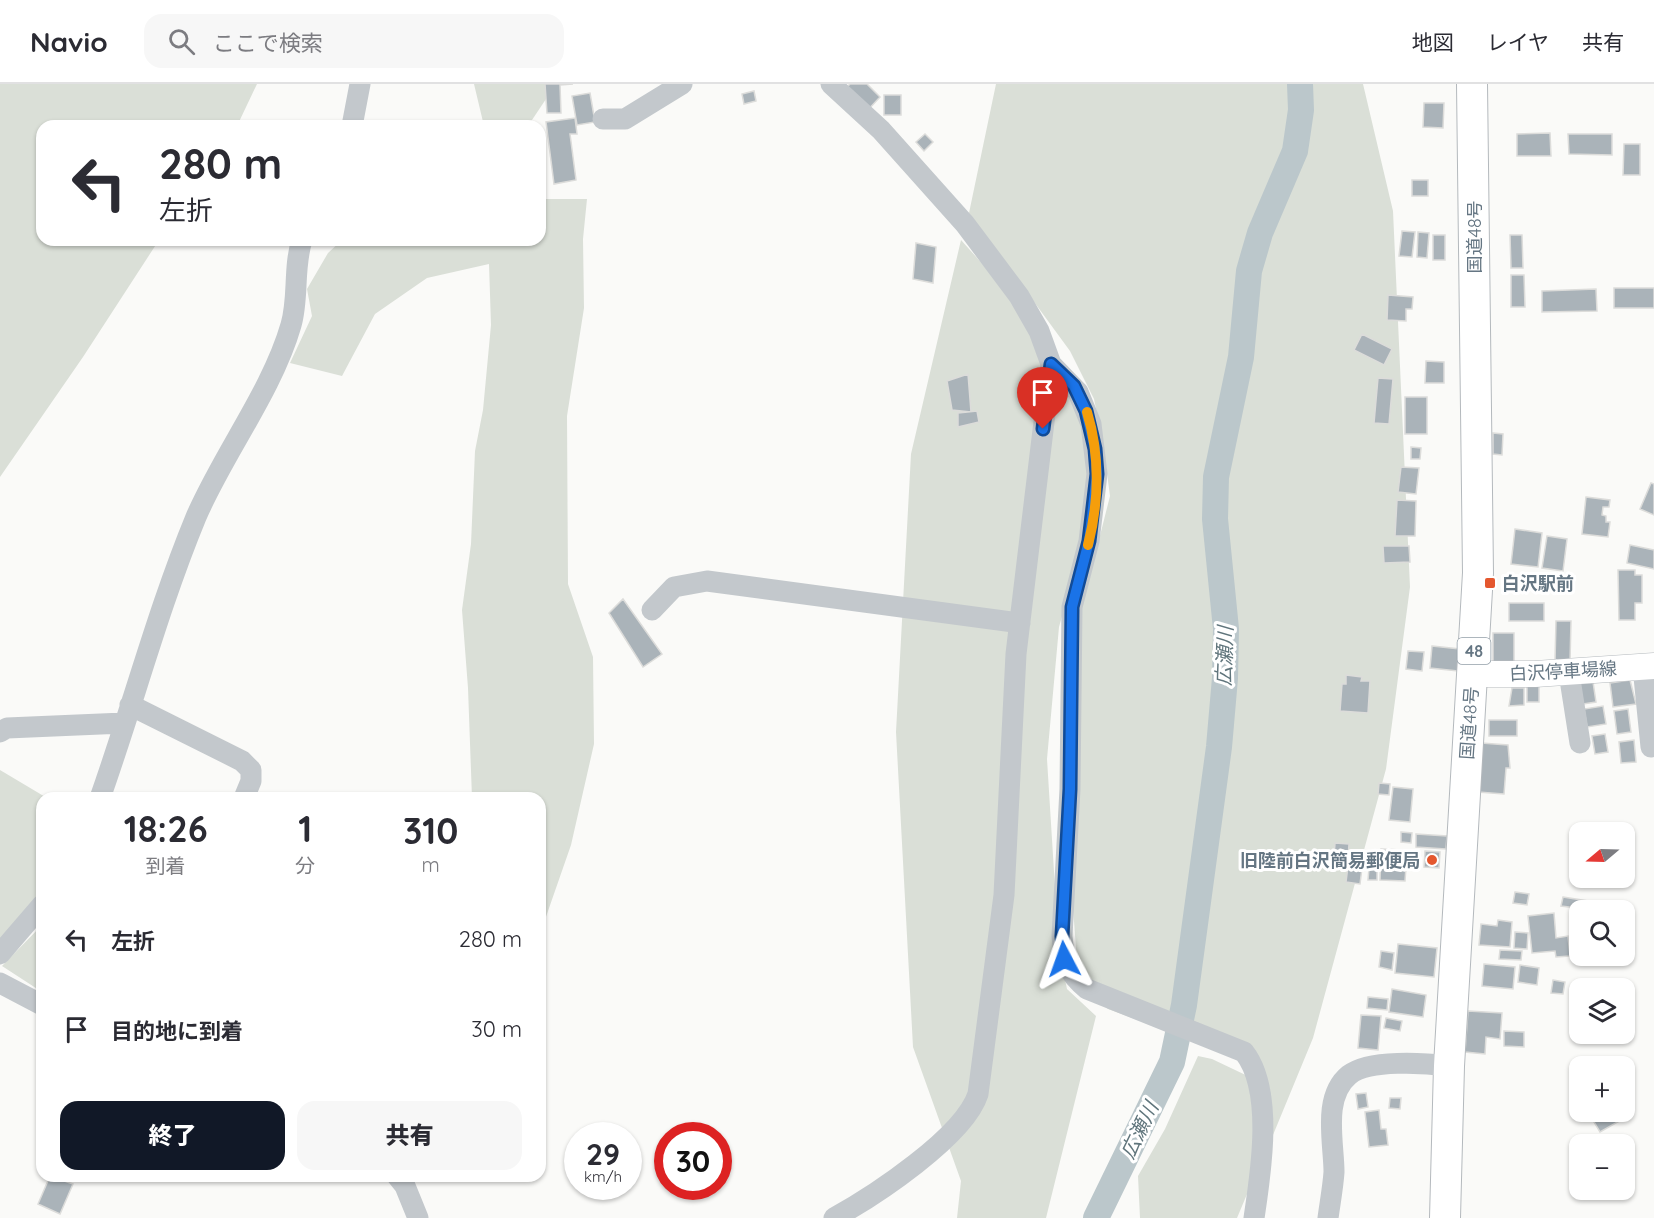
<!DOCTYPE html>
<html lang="ja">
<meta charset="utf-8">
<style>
:root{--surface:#fff;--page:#f7f7f7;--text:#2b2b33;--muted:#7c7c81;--line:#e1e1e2;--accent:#111827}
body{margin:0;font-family:Quicksand,"Noto Sans JP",sans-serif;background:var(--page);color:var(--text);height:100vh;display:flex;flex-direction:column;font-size:22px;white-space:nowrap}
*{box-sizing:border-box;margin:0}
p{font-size:20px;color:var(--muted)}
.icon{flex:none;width:33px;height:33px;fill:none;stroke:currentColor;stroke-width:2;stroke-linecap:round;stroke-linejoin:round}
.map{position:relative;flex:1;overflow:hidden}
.drawer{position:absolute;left:36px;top:708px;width:510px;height:390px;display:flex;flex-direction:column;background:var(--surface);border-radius:18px;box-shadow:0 2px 4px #0004}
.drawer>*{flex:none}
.banner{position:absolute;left:36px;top:36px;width:510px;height:126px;border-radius:18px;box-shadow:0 2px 4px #0004;background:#fff;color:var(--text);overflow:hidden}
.needle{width:39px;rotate:251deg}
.controls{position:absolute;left:1569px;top:738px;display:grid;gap:12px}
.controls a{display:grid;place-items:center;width:66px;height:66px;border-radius:12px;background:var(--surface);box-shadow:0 2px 4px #0004;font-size:30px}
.speed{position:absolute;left:564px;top:1038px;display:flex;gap:12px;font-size:30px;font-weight:700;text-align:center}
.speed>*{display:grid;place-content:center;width:78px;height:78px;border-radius:50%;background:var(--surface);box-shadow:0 2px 4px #0004;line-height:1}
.speed small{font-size:15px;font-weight:400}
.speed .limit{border:9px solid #d22;background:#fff;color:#111}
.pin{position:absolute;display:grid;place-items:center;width:51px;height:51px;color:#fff;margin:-62px -26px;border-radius:50% 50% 50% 0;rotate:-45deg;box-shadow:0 0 6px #0007}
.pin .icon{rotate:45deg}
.me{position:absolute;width:66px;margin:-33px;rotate:356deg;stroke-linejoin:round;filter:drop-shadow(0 0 4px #0008)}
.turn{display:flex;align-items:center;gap:21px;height:126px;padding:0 24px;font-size:27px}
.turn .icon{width:78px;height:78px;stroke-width:2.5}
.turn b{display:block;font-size:42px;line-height:51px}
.eta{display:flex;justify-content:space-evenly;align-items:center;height:102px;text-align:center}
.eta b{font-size:36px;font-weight:800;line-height:42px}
.button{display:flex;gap:12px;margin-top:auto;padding:12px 24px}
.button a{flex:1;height:69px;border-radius:18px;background:var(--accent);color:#fff;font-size:24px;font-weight:800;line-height:69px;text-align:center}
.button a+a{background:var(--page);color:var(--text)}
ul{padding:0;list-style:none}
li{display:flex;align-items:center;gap:18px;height:90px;padding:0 24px}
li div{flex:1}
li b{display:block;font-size:22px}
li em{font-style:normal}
header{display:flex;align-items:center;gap:36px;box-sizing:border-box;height:84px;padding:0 30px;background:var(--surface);border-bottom:2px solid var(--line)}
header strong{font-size:28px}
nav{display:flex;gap:33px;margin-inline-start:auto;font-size:21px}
.search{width:420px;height:54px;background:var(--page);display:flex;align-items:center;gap:15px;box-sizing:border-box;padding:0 21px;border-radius:18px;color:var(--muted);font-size:22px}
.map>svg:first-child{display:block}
</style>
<header>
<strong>Navio</strong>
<div class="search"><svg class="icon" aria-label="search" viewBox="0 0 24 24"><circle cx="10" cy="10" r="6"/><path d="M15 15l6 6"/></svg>ここで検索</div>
<nav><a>地図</a><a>レイヤ</a><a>共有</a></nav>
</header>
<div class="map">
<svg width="1654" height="1134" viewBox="0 0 1654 1134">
<rect width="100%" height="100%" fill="#fafaf8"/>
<path fill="#dadfd7" d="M0 0H257L237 42H42V156H159L83 273 0 393Z
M474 0H556L528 42H484Z
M996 0H1363L1393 127 1410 503 1386 685 1313 954 1266 1068V991L1214 964 1108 925 1086 906 1077 877 1069 771 1080 531 1110 412 1103 359 1094 315 1070 267 969 129Z
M540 115H587L583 155 584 224 567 332 568 500 593 573 594 660 571 761 540 850V714H472L468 604 462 526 471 460 475 367 483 326 491 241 489 180 427 194 375 230 342 292 290 279 312 232 307 205 328 169 342 156H540Z
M961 156 1003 203 1088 344 1089 436 1059 543 1047 675 1059 868 1067 905 1096 932 1046 1134H957L961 1097 913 963 896 648 911 370Z
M0 686 47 714H42V817L0 857Z
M42 841V908L2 882Z
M1198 972 1212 975 1254 995 1255 1091 1237 1134H1140L1138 1092 1165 1045Z"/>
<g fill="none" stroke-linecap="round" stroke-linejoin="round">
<path stroke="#bbc7cb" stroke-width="26" d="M1096 1134 1172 978 1184 921 1219 663 1225 594 1226 545 1215 435 1216 393 1241 273 1249 187 1260 149 1295 67 1301 26 1300 0"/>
</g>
<path fill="#aab3b9" stroke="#dcdcda" stroke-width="1.5" d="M545 0H573L560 1 561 29H547Z
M850 0H867L880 13 866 28 844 6Z
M754 7 756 17 744 20 742 10Z
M590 9 595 38 577 41 572 12Z
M884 11H901V31H884Z
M1424 19H1444L1443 44 1423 43Z
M575 34 577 50H570L576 96 554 100 546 38Z
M1550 49 1551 72H1517V50Z
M925 50 933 58 924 67 916 58Z
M1568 50H1612V71L1569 70Z
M1624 60H1640V91H1623Z
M1412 96H1428V112H1412Z
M1402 147 1415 148 1412 173 1399 172Z
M1418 148 1429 149 1427 174 1417 173Z
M1433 151H1445V176H1433Z
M1510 151H1522L1523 184H1511Z
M916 159 936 163 933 199 913 195Z
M1511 191H1524L1525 223H1511Z
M1614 204H1654V224H1614Z
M1596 205 1597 227 1542 228V207Z
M1388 211 1413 213 1412 225H1406V237L1387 236Z
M1362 250 1392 265 1384 281 1354 266Z
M1426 277 1444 278V299H1425Z
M968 290 971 328 952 326 947 297Z
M1378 294 1393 295 1389 340 1374 339Z
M1405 313H1427V350H1405Z
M977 327 979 338 958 343V329Z
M1493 349 1503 350 1502 371 1493 370Z
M1411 363 1421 364 1420 375H1411Z
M1401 383 1419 384 1416 410 1398 408Z
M1651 399 1654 400V431L1640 425Z
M1586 413 1610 416 1609 423H1603L1602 431 1606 432V438H1610L1608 453 1582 450Z
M1397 416 1416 417 1415 452H1395Z
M1515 445 1542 449 1538 483 1511 480Z
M1547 452 1567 455 1563 487 1542 484Z
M1630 461 1654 466V485L1627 479Z
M1383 462H1409L1410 478 1384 479Z
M1618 486H1635V491H1642V519H1635V536H1619Z
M623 515 662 570 643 583 609 529Z
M1509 519H1544V537H1509Z
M1556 537H1571L1570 578 1555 577Z
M1493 549H1514V578H1493Z
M1432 562 1460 565 1458 587 1430 584Z
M1408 567 1424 568 1422 587 1406 585Z
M1346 591 1362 593 1361 597H1370L1368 629 1340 627 1342 600H1346Z
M1630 596 1636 620 1613 623 1610 599Z
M1579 597 1593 598 1596 618 1583 620Z
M1527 598H1539V618H1527Z
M1512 604H1524V621L1509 622Z
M1603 622 1606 640 1587 643 1584 625Z
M1628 625 1631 648 1617 650 1614 627Z
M1489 636H1517V652H1489Z
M1605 650 1608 668 1595 670 1592 652Z
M1634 656 1636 678 1621 679 1619 658Z
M1481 659 1508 661 1510 684H1506L1504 710 1478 708Z
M1379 699 1390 700 1389 711 1378 710Z
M1393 703 1413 705 1410 738 1389 736Z
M1401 748 1412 749 1411 759 1401 758Z
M1416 750 1447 752 1446 765 1416 763Z
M1335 759 1349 760 1348 775 1334 774Z
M1381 765 1401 766V771L1411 772 1410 783H1406L1405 797 1380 796Z
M1425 767 1440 768 1439 784 1424 783Z
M1348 782 1362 784 1360 800 1346 798Z
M1369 784H1377V796H1368Z
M1515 808 1529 810 1527 821 1513 819Z
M1563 813 1594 818 1593 826 1561 822Z
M1554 829 1556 854 1568 852 1570 872 1556 873 1555 867 1532 869 1528 832Z
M1498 836 1512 838 1510 863 1479 861 1481 840 1497 842Z
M1580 836V853L1575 854 1572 837Z
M1515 848 1528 849 1527 865 1514 864Z
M1398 860 1437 864 1434 893 1395 889Z
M1500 866 1522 867 1521 876 1499 875Z
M1381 867 1394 869 1392 886 1379 883Z
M1484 880 1515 883 1513 905 1482 902Z
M1520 881 1539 884 1537 901 1518 898Z
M1553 896 1565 898 1563 910 1551 909Z
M1392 905 1426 911 1423 933 1389 928Z
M1368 913 1388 915 1387 926 1367 924Z
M1468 927 1502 929 1500 955 1486 953 1485 970 1465 968Z
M1361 931 1381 932 1378 966 1358 964Z
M1386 934 1402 937 1400 947 1384 944Z
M1504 947 1524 948V963L1504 962Z
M1366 1009 1368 1023 1358 1025 1356 1010Z
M1390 1014H1401L1400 1025 1389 1024Z
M1379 1026 1381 1045H1386L1388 1061 1369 1063 1365 1028Z
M1588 1028H1619L1623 1035 1600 1048Z
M50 1092 73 1100 60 1130 38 1120Z"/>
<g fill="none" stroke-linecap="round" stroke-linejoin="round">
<defs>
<path id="major" d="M1472 590H1535L1654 582"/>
<path id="highway" d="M1445 1134 1449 982 1478 489 1472 0"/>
</defs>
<use href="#major" stroke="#b5babe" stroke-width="27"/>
<use href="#highway" stroke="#b4b9bd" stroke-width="32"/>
<path stroke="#c3c8cc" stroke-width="21" d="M831 0 881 46 965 140 1019 212 1039 247 1051 280 1078 308 1091 340 1097 390 1089 457 1072 523 1070 705 1062 852C1064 876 1067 889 1087 905L1244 968C1274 1006 1261 1088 1254 1134
M603 35H625L682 0
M352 42 360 0
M652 526 674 503 707 497 1020 539
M1643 583 1651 663
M1569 589 1580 659
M130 621 242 677 251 686V697L244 714
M0 648 7 644 124 639
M100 714C133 621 158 525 196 433 223 370 272 307 291 241 299 214 293 184 302 156
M0 870 42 821
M0 899 42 921
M397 1092 405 1102 418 1134
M834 1134C874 1112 964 1053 978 1010L1004 811 1016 570 1051 280
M1328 1134C1330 1119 1333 1103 1334 1088 1334 1059 1322 1013 1349 991 1369 975 1425 979 1449 982"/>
<use href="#major" stroke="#fff" stroke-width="26"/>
<use href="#highway" stroke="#fff" stroke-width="30"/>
</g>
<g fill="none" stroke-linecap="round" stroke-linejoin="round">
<defs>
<path id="route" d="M1043 345 1051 280 1074 302 1086 327 1095 365 1097 390 1089 457 1072 523 1070 705 1062 852 1064 875"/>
</defs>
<use href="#route" stroke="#114b97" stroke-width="15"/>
<use href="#route" stroke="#1a73e8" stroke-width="10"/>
<path stroke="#f59e0b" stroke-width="10" d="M1087 328C1100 371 1099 418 1088 461"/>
</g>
<g fill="#e4572e" stroke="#fff" stroke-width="2">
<rect x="1484" y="493" width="12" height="12" rx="3"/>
<circle cx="1432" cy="776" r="6"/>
</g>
<g text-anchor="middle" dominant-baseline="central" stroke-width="6" stroke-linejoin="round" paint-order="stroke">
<rect fill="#fff" stroke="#939fa8" stroke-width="1.5" x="1457.5" y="554" width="33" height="26" rx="4.5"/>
<g font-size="16" font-weight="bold" fill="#657683">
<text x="1474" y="567">48</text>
</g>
<g font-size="18" fill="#657683" stroke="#fff">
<text transform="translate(1474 153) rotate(-90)">国道48号</text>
<text transform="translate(1563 587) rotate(-3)">白沢停車場線</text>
<text transform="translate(1469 639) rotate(-86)">国道48号</text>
</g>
<g font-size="18" font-weight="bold" fill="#657683" stroke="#fff" text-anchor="start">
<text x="1502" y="499">白沢駅前</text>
<text x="1420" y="776" text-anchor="end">旧陸前白沢簡易郵便局</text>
</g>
<g font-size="20" font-style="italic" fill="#60757c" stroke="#fff">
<text transform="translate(1224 572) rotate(-88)">広瀬川</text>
<text transform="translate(1139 1046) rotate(-64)">広瀬川</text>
</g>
</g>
</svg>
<div class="controls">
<a><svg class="needle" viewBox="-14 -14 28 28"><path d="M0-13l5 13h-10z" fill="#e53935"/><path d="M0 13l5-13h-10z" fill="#7c7c81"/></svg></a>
<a><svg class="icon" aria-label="search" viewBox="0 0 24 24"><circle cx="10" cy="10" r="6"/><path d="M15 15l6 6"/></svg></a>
<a><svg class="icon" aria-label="layers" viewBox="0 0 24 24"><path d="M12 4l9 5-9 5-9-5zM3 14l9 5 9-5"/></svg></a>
<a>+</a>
<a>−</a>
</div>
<div class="speed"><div>29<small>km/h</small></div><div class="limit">30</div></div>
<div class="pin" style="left:1043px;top:345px;background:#d93025"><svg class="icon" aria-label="arrive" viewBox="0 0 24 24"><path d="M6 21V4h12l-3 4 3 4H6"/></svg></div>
<svg class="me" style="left:1064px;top:875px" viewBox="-20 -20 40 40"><path d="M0-17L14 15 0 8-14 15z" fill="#1a73e8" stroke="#fff" stroke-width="4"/></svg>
<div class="banner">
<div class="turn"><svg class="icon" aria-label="left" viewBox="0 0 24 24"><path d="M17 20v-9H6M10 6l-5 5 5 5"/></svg><div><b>280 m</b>左折</div></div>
</div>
<section class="drawer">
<div class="eta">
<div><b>18:26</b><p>到着</p></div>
<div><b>1</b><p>分</p></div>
<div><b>310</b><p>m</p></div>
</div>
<ul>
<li><svg class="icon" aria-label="left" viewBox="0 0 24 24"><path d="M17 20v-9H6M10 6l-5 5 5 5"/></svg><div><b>左折</b></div><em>280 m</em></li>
<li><svg class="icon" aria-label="arrive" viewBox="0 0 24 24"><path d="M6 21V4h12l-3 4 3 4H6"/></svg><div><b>目的地に到着</b></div><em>30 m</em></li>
</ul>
<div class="button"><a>終了</a><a>共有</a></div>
</section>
</div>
